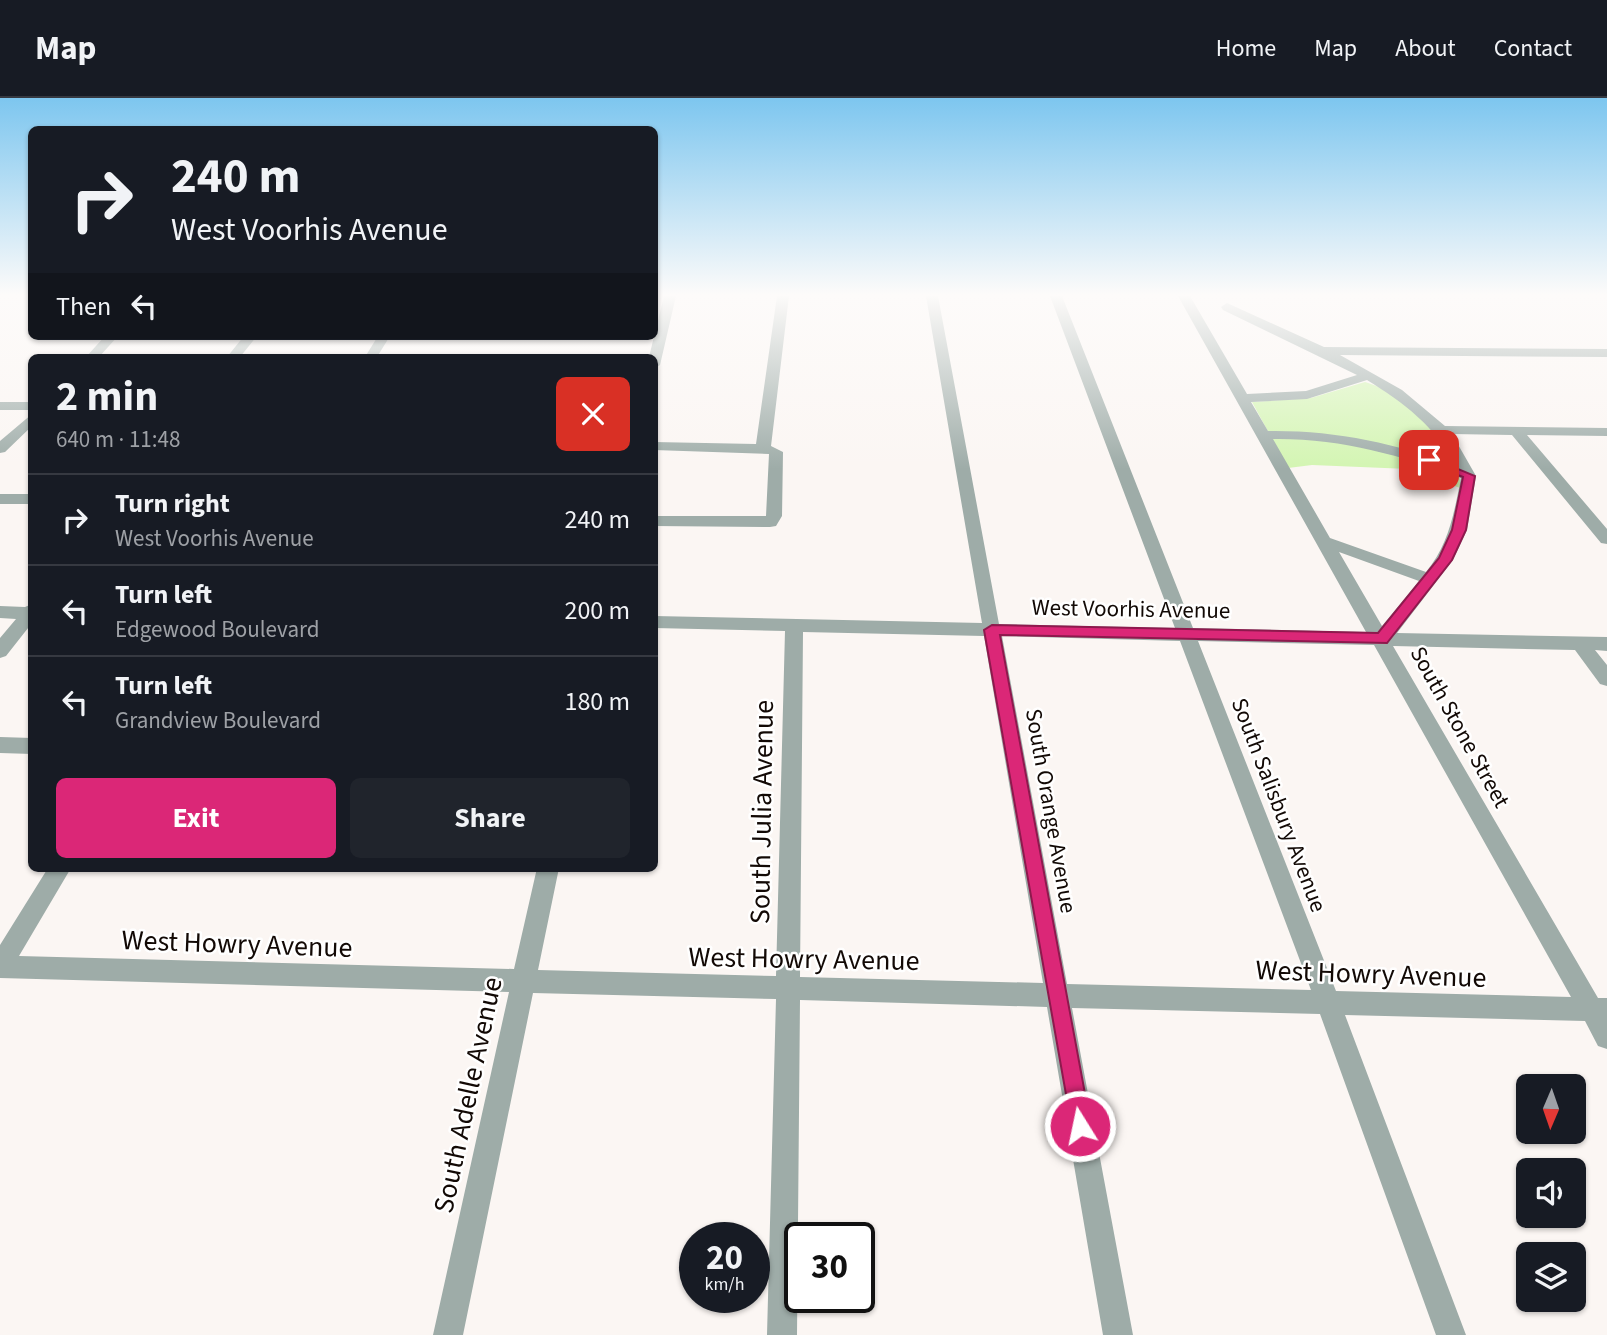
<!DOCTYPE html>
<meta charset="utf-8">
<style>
:root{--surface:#171b24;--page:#20242c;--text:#f1f3f6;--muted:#9ea1a6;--line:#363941;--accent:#db2777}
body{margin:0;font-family:"Source Sans 3",sans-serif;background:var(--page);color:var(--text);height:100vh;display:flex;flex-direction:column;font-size:26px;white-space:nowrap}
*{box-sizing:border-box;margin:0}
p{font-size:23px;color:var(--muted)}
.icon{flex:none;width:38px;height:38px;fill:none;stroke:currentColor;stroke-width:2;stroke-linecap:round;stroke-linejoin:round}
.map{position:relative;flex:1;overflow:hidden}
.details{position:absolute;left:28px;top:256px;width:630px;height:518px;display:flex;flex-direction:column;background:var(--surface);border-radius:10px;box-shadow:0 2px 5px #0004}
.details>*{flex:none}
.guide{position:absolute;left:28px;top:28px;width:630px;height:214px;border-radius:10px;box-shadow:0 2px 5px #0004;background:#171b24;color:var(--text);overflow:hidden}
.needle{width:46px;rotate:182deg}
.fabs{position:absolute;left:1516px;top:976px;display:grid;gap:14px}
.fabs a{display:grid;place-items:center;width:70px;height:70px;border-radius:10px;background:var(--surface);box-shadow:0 2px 5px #0004;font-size:35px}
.speed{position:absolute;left:679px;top:1124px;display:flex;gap:14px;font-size:35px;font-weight:700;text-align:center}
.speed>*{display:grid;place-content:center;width:91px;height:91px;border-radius:50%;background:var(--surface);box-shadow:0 2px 5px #0004;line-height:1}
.speed small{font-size:18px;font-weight:400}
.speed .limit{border:4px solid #111;border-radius:10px;background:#fff;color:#111}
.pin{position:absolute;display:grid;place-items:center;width:60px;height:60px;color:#fff;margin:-30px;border-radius:14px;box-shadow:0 4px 10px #0006}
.me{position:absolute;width:77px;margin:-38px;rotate:350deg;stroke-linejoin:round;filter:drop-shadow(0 0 5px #0008)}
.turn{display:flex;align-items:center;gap:24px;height:147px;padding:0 28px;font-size:32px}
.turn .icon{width:91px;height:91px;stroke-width:2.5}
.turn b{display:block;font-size:49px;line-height:60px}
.then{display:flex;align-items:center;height:66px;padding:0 28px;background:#0003;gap:14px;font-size:26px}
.round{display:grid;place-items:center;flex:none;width:74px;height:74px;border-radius:10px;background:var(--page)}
.headline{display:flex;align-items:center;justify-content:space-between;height:119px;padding:0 28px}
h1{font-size:42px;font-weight:700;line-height:52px}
.action{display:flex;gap:14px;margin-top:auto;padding:14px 28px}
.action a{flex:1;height:80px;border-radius:10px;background:var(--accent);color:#fff;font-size:28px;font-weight:700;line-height:80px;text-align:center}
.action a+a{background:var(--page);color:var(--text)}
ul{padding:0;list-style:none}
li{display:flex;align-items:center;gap:21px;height:91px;padding:0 28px;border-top:2px solid var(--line)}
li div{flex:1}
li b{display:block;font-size:26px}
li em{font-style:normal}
header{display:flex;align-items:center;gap:42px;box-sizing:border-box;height:98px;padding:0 35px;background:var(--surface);border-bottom:2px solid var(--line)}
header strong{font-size:33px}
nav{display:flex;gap:38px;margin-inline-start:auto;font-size:24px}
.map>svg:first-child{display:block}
</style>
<header>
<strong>Map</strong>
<nav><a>Home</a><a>Map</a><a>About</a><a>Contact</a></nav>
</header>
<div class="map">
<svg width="1607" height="1237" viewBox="0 0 1607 1237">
<rect width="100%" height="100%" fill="#fbf6f3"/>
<path fill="#d3f5b2" d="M1365 284C1400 293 1465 352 1460 390L1409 371 1312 367 1288 370 1252 304 1311 300Z"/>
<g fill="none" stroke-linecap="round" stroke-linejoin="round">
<path fill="#9eaca8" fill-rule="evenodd" d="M664 198H676L660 267 654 271V259H649Z
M777 198H789L771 348 783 354 782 418 776 428 770 429 654 428V418H766L769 356 654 352V344L756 346Z
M926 198H938L999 526 1175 530 1050 198H1062L1193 530 1366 534 1178 198H1190L1247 296 1306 293 1357 277 1223 212 1221 209 1227 205 1324 249 1607 251V259L1340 257 1402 292 1445 328 1607 330V338L1527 337 1607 431V446L1601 445 1512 337 1452 336 1476 378 1467 432 1453 462 1397 535 1607 539V553L1595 552 1607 567V588L1600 586 1575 552 1393 548 1598 900H1607V951L1598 948 1585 923 1345 917 1466 1237H1436L1320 916 1072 910 1133 1237H1103L1047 909 800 902 797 1237H767L776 901 533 895 463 1237H433L509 894 0 880V847L48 770H71L19 858 514 871 537 770H559L538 872 776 878 785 533 654 530V518L982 525ZM1367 282C1404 305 1435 328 1456 368 1395 345 1334 332 1268 333L1251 304 1307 301ZM1273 341C1340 340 1400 357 1461 380 1454 415 1449 446 1426 474L1330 440ZM1339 454 1419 483 1382 528ZM803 534 984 538 1043 885 800 879ZM1002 538 1180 543 1311 892 1067 886ZM1198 543 1374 547 1571 899 1336 893Z
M105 238H118L99 259H86Z
M244 238H257L240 259H227Z
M378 238H390L377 259H365Z
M0 304H32V312H0Z
M32 316V328L5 354 0 355V343Z
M0 396H32V406H0Z
M32 506V525L6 558 0 560V540L16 521 0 520V508L25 509Z
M0 639 32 640V656L0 655Z"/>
</g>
<linearGradient id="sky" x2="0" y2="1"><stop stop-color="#7dc6ef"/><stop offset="0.53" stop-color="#fdfbfa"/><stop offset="1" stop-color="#fdfbfa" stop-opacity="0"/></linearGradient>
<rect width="1607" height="371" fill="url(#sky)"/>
<path fill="#db2777" stroke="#8e194d" stroke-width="2" d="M1429 359 1475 378 1466 432 1452 462 1387 545 1000 537 1091 1028 1088 1036 1080 1039 1073 1036 984 532 992 527 1378 535 1439 460 1452 432 1463 379 1424 365V360Z"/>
<g text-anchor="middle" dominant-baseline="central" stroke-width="5" stroke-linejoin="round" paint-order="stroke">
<g font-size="23" fill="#120905" stroke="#fff">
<text transform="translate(1131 511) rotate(1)">West Voorhis Avenue</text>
<text transform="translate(1460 629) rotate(61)">South Stone Street</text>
<text transform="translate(1279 707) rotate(69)">South Salisbury Avenue</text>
<text transform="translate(1051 713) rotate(80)">South Orange Avenue</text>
</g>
<g font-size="28" fill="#120905" stroke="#fff">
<text transform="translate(762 714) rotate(-89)">South Julia Avenue</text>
<text transform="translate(237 846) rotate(2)">West Howry Avenue</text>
<text transform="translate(804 861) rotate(1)">West Howry Avenue</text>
<text transform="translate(1371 876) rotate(2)">West Howry Avenue</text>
<text transform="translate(468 997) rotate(-78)">South Adelle Avenue</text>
</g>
</g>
</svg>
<div class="fabs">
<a><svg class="needle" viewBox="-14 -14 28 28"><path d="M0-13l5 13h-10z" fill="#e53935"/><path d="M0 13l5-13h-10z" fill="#9ea1a6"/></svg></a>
<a><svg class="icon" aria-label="sound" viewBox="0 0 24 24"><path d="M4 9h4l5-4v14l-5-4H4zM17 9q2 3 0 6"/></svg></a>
<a><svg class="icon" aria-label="layers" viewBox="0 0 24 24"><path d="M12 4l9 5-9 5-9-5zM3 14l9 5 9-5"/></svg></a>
</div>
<div class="speed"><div>20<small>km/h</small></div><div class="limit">30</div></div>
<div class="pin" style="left:1429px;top:362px;background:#d93025"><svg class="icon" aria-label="arrive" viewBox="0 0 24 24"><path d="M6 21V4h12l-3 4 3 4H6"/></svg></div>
<svg class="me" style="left:1080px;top:1028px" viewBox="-20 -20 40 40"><circle r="17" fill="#db2777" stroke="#fff" stroke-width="3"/><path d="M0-11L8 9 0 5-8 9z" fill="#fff"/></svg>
<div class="guide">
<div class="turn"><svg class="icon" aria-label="right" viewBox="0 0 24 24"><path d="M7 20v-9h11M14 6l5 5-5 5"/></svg><div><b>240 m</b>West Voorhis Avenue</div></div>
<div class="then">Then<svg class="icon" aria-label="left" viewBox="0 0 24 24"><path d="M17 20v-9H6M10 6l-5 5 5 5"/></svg></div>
</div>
<section class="details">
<div class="headline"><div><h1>2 min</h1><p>640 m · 11:48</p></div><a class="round" style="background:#d93025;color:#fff"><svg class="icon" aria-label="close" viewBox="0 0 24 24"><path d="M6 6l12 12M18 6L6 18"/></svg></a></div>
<ul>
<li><svg class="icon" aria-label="right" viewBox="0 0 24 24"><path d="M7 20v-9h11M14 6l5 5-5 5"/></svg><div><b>Turn right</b><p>West Voorhis Avenue</p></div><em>240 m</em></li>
<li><svg class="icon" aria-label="left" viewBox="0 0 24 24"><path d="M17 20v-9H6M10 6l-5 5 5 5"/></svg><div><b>Turn left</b><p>Edgewood Boulevard</p></div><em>200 m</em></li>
<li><svg class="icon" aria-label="left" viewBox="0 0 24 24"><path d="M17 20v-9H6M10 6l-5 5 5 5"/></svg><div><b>Turn left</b><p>Grandview Boulevard</p></div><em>180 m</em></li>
</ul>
<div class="action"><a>Exit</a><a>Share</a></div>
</section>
</div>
